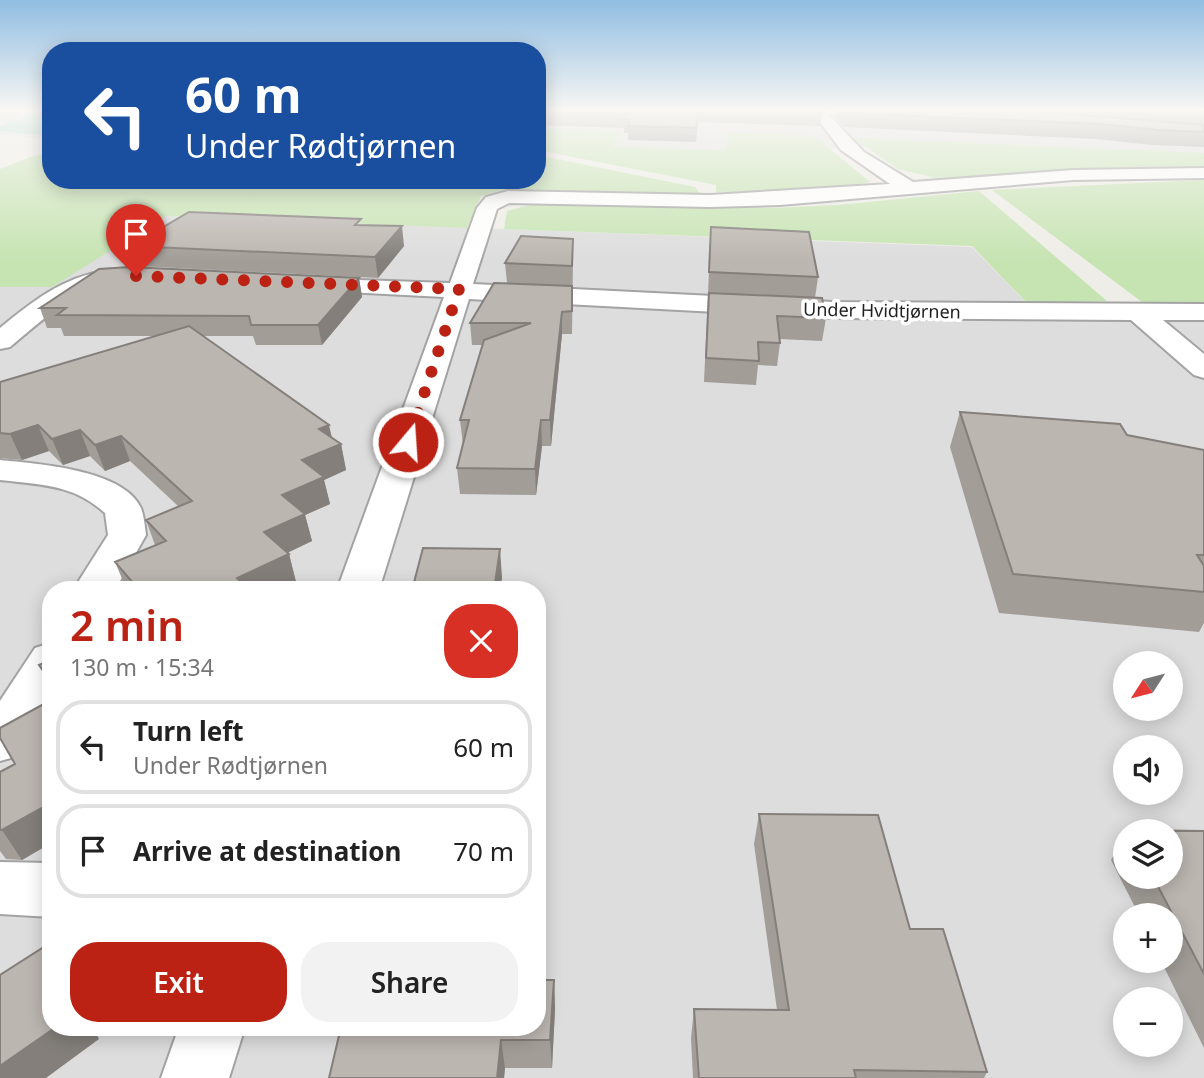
<!DOCTYPE html>
<meta charset="utf-8">
<style>
:root{--surface:#fff;--page:#f2f2f2;--text:#222;--muted:#767676;--line:#e0e0e0;--accent:#bb2214}
body{margin:0;font-family:"Noto Sans",sans-serif;background:var(--page);color:var(--text);height:100vh;display:flex;flex-direction:column;font-size:26px;white-space:nowrap}
*{box-sizing:border-box;margin:0}
p{font-size:23px;color:var(--muted)}
.icon{flex:none;width:38px;height:38px;fill:none;stroke:currentColor;stroke-width:2;stroke-linecap:round;stroke-linejoin:round}
.map{position:relative;flex:1;overflow:hidden}
.sheet{position:absolute;left:42px;top:581px;width:504px;height:455px;display:flex;flex-direction:column;background:var(--surface);border-radius:28px;box-shadow:0 4px 18px #0003}
.sheet>*{flex:none}
.banner{position:absolute;left:42px;top:42px;width:504px;height:147px;border-radius:28px;box-shadow:0 4px 18px #0003;background:#1a4fa0;color:#fff;overflow:hidden}
.needle{width:46px;rotate:234deg}
.buttons{position:absolute;left:1113px;top:651px;display:grid;gap:14px}
.buttons a{display:grid;place-items:center;width:70px;height:70px;border-radius:50%;background:var(--surface);box-shadow:0 4px 18px #0003;font-size:35px}
.pin{position:absolute;display:grid;place-items:center;width:60px;height:60px;color:#fff;margin:-72px -30px;border-radius:50% 50% 50% 0;rotate:-45deg;box-shadow:0 0 7px #0007}
.pin .icon{rotate:45deg}
.me{position:absolute;width:77px;margin:-38px;rotate:18deg;stroke-linejoin:round;filter:drop-shadow(0 0 5px #0008)}
.turn{display:flex;align-items:center;gap:24px;height:147px;padding:0 28px;font-size:32px}
.turn .icon{width:91px;height:91px;stroke-width:2.5}
.turn b{display:block;font-size:49px;line-height:60px}
.round{display:grid;place-items:center;flex:none;width:74px;height:74px;border-radius:28px;background:var(--page)}
.overview{display:flex;align-items:center;justify-content:space-between;height:119px;padding:0 28px}
h1{font-size:42px;font-weight:600;line-height:52px;color:var(--accent)}
.action{display:flex;gap:14px;margin-top:auto;padding:14px 28px}
.action a{flex:1;height:80px;border-radius:28px;background:var(--accent);color:#fff;font-size:28px;font-weight:600;line-height:80px;text-align:center}
.action a+a{background:var(--page);color:var(--text)}
ul{padding:0;list-style:none}
li{display:flex;align-items:center;gap:21px;height:94px;margin:0 14px 10px;padding:0 14px;border:4px solid var(--line);border-radius:28px}
li div{flex:1}
li b{display:block;font-size:26px}
li em{font-style:normal}
.map>svg:first-child{display:block}
</style>
<div class="map">
<svg width="1204" height="1078" viewBox="0 0 1204 1078">
<rect width="100%" height="100%" fill="#efede7"/>
<path fill="#ddd" fill-rule="evenodd" d="M0 110H51V140L0 134Z
M537 110H1204V157L882 145 736 155 537 145Z
M166 216 972 247 1039 316 1204 318V1078H0V276L84 264ZM51 590H537V1027H51ZM1125 663H1171V709H1125ZM1125 747H1171V793H1125ZM1125 831H1171V877H1125ZM1125 915H1171V961H1125ZM1125 999H1171V1045H1125Z"/>
<path fill="#c6e4b2" d="M537 128 620 131 613 146 726 151 729 133 814 136 870 182 826 190 716 192V185L537 150Z
M853 138 1204 153V167H1130L936 178 898 169Z
M51 153V180H537V155L695 187 702 197 501 190 481 196 467 228 166 216 52 287H0V169L33 156Z
M1204 180V303L1142 302 992 190Z
M979 191 1107 301 1027 303 972 246 504 229 507 211 537 203 773 208 838 205Z"/>
<path fill="#8dd6c0" d="M41 112H51V136L0 131V126Z"/>
<g fill="none" stroke-linecap="round" stroke-linejoin="round">
<defs>
<path id="minor" d="M806 110H894L893 115 888 116 829 115 864 152 913 182 1073 170 1204 168V178L1073 180 780 205 710 207 509 203 497 209 473 284 833 302 1204 304V320H1163L1204 354V378L1194 375 1131 320 833 318 469 299 379 590H337L444 297 307 290 298 288 295 283 298 278 450 283 477 208 486 197 508 191 710 195 890 184 841 150 814 114Z
M104 271 112 273 116 278 112 283C70 294 43 319 10 347L0 349V328C33 301 62 278 104 271Z
M0 460C37 464 123 469 141 508 144 516 145 527 146 535L115 590H73L108 535 105 513C73 484 41 485 0 480Z
M51 643V699L18 756 0 761V701L35 648Z
M0 862 51 863V917L0 914Z
M179 1027H245L229 1078H161Z"/>
</defs>
<use href="#minor" stroke="#a3a3a3" stroke-width="4"/>
<use href="#minor" fill="#fff" fill-rule="evenodd"/>
</g>
<path fill="#a29d97" d="M537 110H819L822 112 820 126 698 122 696 142 628 140V133H624V128L537 125Z
M836 110H1204V147L1153 145 1096 139 844 127 835 118Z
M362 225 404 246 378 278 137 266 131 246Z
M711 227 818 277 815 298 826 318 822 341 780 339V343L777 366 758 365 756 385 704 382Z
M573 259 572 334H562L551 446H542L536 495 460 494 457 468 463 445 460 420 483 345H472L470 323 507 283 505 263Z
M359 278 362 297 322 345H256L253 336H203L341 444 346 470 324 480 330 504 305 515 312 541 287 553 289 554 296 582 126 588 115 562 155 545 146 520 178 506 130 461 105 471 90 456 63 465 49 451 22 460 0 458V382L155 336H64L61 328H47L40 308Z
M960 412 1127 435 1204 450V623L1199 632 999 613 950 447Z
M51 660V687L39 665Z
M51 700V843L22 860 6 859 0 851V772L15 764Z
M759 814 910 929 987 1072 984 1078H693L691 1038 694 1009 777 1010 754 844Z
M1129 830 1204 831V1048L1161 961H1171V915H1139L1111 860 1125 836V877H1171V831H1128Z
M554 980 555 1009 552 1068H505L504 1078H329Z"/>
<path fill="#847f7b" d="M402 226 404 246 378 278 375 257Z
M359 278 362 297 322 345 318 325Z
M562 312V334L551 446 550 420Z
M541 420 542 446 536 495 535 469Z
M38 425 49 451 22 460 10 434Z
M329 425 334 447 341 444 346 470 324 480 330 504 305 515 312 541 272 560 264 532 282 495 319 429Z
M80 430 90 456 63 465 52 439Z
M121 436 130 461 105 471 95 445Z
M500 549 502 577 501 590H494Z
M289 554 296 582 281 590H241L237 578Z
M51 803V843L22 860 2 830Z
M554 980 555 1009 552 1068 550 1040Z
M56 1027H93L99 1039 46 1078H0V1066Z
M501 1040 505 1068 504 1078H497Z"/>
<path fill="#bcb6b0" stroke="#847f7b" stroke-width="2" d="M537 110H699L696 128 628 126 630 119H624L627 114 537 111Z
M747 110H819L822 112Z
M843 110H1021L1204 125V132L1159 130 1100 124 846 113Z
M189 212 361 219 355 225 402 226 375 257 131 246Z
M711 227 809 232 818 277 709 272Z
M521 236 573 239 572 266 505 263Z
M130 267 359 278 318 325H251L249 316 57 315 66 308H40L99 269Z
M494 283 572 286V311L562 312 550 420H541L535 469 457 468 469 420H460L484 340 531 323H470Z
M709 293 822 298 826 318 777 316 780 343 758 342 759 361 706 358Z
M189 326 329 425 319 429 341 444 302 460 324 477 282 495 305 514 264 532 289 554 237 578 249 590H122L134 584 115 562 166 541 146 520 192 501 121 436 95 445 80 430 52 439 38 425 10 434 0 433V382Z
M960 412 1120 424 1127 435 1204 450V555H1197L1204 566V592L1013 574Z
M423 548 500 549 494 590H412Z
M51 660V682L39 665Z
M51 700V803L2 830H0V772L15 764 0 738V728Z
M759 814 878 815 910 929H943L987 1072 854 1070 856 1078H699L694 1009 789 1010Z
M1129 830 1204 831V974L1153 877H1171V831H1129Z
M47 945 51 953V1027H56L0 1066V975Z
M537 980H554L550 1040H501L497 1078H329L341 1027H537Z"/>
<linearGradient id="sky" x2="0" y2="1"><stop stop-color="#90bde2"/><stop offset="0.42" stop-color="#f8f7f4"/><stop offset="1" stop-color="#f8f7f4" stop-opacity="0"/></linearGradient>
<rect width="1204" height="261" fill="url(#sky)"/>
<g fill="none" stroke-linecap="round" stroke-linejoin="round">
<path stroke="#bb2214" stroke-width="12" stroke-dasharray="0 21.6" d="M136 276 459 289 408 442"/>
</g>
<g text-anchor="middle" dominant-baseline="central" stroke-width="7" stroke-linejoin="round" paint-order="stroke">
<g font-size="18" fill="#1f1f1f" stroke="#fff">
<text transform="translate(882 310) rotate(1)">Under Hvidtjørnen</text>
</g>
</g>
</svg>
<div class="buttons">
<a><svg class="needle" viewBox="-14 -14 28 28"><path d="M0-13l5 13h-10z" fill="#e53935"/><path d="M0 13l5-13h-10z" fill="#767676"/></svg></a>
<a><svg class="icon" aria-label="sound" viewBox="0 0 24 24"><path d="M4 9h4l5-4v14l-5-4H4zM17 9q2 3 0 6"/></svg></a>
<a><svg class="icon" aria-label="layers" viewBox="0 0 24 24"><path d="M12 4l9 5-9 5-9-5zM3 14l9 5 9-5"/></svg></a>
<a>+</a>
<a>−</a>
</div>
<div class="pin" style="left:136px;top:276px;background:#d93025"><svg class="icon" aria-label="arrive" viewBox="0 0 24 24"><path d="M6 21V4h12l-3 4 3 4H6"/></svg></div>
<svg class="me" style="left:408px;top:442px" viewBox="-20 -20 40 40"><circle r="17" fill="#bb2214" stroke="#fff" stroke-width="3"/><path d="M0-11L8 9 0 5-8 9z" fill="#fff"/></svg>
<div class="banner">
<div class="turn"><svg class="icon" aria-label="left" viewBox="0 0 24 24"><path d="M17 20v-9H6M10 6l-5 5 5 5"/></svg><div><b>60 m</b>Under Rødtjørnen</div></div>
</div>
<section class="sheet">
<div class="overview"><div><h1>2 min</h1><p>130 m · 15:34</p></div><a class="round" style="background:#d93025;color:#fff"><svg class="icon" aria-label="close" viewBox="0 0 24 24"><path d="M6 6l12 12M18 6L6 18"/></svg></a></div>
<ul>
<li><svg class="icon" aria-label="left" viewBox="0 0 24 24"><path d="M17 20v-9H6M10 6l-5 5 5 5"/></svg><div><b>Turn left</b><p>Under Rødtjørnen</p></div><em>60 m</em></li>
<li><svg class="icon" aria-label="arrive" viewBox="0 0 24 24"><path d="M6 21V4h12l-3 4 3 4H6"/></svg><div><b>Arrive at destination</b></div><em>70 m</em></li>
</ul>
<div class="action"><a>Exit</a><a>Share</a></div>
</section>
</div>
